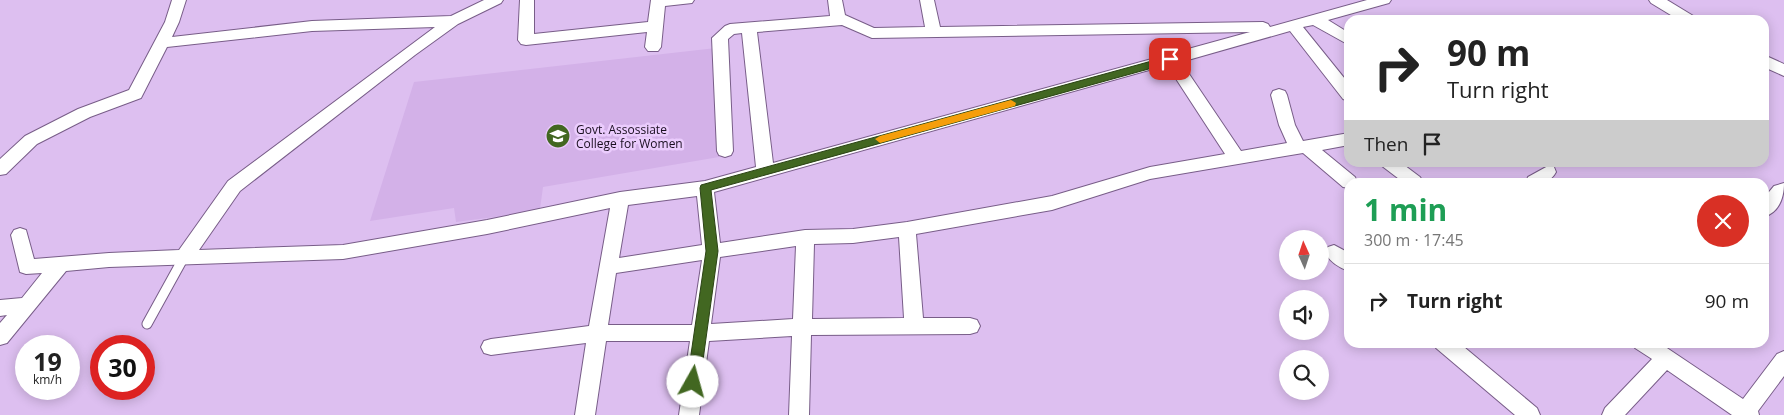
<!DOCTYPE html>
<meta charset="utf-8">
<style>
:root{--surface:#fff;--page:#f6f6f6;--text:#222;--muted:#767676;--line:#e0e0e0}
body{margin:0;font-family:"Open Sans",sans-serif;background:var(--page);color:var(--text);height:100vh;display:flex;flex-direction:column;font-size:19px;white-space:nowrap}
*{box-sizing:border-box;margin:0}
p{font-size:16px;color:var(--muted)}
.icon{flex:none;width:28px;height:28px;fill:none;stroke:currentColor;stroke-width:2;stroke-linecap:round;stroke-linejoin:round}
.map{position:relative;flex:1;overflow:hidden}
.side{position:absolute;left:1344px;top:178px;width:425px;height:170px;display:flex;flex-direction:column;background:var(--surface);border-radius:15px;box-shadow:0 2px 12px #0003}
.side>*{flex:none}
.guide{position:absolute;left:1344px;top:15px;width:425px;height:152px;border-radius:15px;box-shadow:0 2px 12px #0003;background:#fff;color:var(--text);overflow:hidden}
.needle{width:32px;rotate:357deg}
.fabs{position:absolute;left:1279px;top:230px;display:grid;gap:10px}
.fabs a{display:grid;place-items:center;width:50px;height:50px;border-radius:50%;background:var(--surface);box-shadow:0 2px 12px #0003;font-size:25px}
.speed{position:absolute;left:15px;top:335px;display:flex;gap:10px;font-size:25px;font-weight:700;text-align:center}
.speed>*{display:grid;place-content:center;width:65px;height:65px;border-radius:50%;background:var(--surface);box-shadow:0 2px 12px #0003;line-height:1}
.speed small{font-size:12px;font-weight:400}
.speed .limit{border:8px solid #d22;background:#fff;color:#111}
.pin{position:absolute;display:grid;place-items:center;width:42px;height:42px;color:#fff;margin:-21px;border-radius:10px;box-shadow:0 2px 8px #0006}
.me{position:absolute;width:55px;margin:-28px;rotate:7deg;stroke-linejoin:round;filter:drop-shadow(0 0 4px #0008)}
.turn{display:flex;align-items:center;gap:18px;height:105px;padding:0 20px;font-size:22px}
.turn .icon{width:65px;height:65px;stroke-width:2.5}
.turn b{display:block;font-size:35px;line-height:42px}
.then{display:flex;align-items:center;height:48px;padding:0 20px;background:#0003;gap:10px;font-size:19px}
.round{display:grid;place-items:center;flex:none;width:52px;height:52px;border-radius:26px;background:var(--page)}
.summary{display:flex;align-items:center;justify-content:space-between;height:85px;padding:0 20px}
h1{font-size:30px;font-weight:700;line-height:38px;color:#1e9e55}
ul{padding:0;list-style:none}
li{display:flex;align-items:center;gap:15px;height:75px;padding:0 20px;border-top:1px solid var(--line)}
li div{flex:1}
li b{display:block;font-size:19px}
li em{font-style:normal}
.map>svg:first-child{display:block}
</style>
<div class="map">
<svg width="1784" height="415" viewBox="0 0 1784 415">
<rect width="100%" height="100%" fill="#ddbff0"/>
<path fill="#d3b1e8" d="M716 48 719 157 543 187 540 209 518 214 456 222 454 208 370 221 414 82Z"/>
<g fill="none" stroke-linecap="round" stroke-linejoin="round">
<defs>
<path id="lane" d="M147 324 184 257"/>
<path id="street" d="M172 0H186L179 22 172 37 312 21 451 16 484 0H503L501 3 458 24 415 55 240 191 199 250 343 245 487 220 620 192 705 181 756 167 742 33 734 34 728 39 733 151 731 155 725 157 719 155 717 151 712 38 725 26 730 24 830 16 828 0H842L845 15 874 28 925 27 920 0H934L940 27 1263 22 1268 24 1270 27 1367 0H1391L1389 3 1328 20 1349 33V45L1313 25 1303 27 1349 84V101L1343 99 1290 31 1181 62 1241 151 1287 143 1279 125 1271 95 1273 91 1279 89 1285 91 1287 95 1295 125 1303 141 1349 133V145L1322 150 1355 177 1357 182H1349V188L1343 187 1303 153 1150 179 1052 210 916 234 923 318H970L977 320 980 326 977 332 970 334 811 335 809 415H789L792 336 709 341 699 415H679L690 341H606L595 415H575L586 343 491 355 484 353 481 347 484 341 491 339 589 326 610 208 487 234 343 259 109 267 66 271 7 343 0 345V323L7 315 0 316V300L22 298 42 273 26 274 20 272 11 235 14 230 20 228 26 230 34 259 109 253 179 250 228 181 435 27 312 31 167 47 141 98 90 117 37 144 6 174 0 175V159L25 136 78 109 129 90 165 22ZM842 25 872 38 1250 32 773 163 757 32ZM1167 65 1225 154 1150 167 1052 196 907 222 853 229 805 230 720 243 714 192ZM697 196 702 245 619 258 628 205ZM899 237 904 318 812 319 814 244 853 243ZM796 246 793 319 711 324 720 257ZM702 260 692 325H608L616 273Z
M520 0H534V34L648 22 651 0H694L692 3 665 6 661 47 658 51H648L645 47 647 32 526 45 521 44 518 40Z
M1649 0H1667L1695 17 1697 20H1679L1651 3Z
M1764 55 1784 64V76L1764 67Z
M1380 162H1400L1420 177 1423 182H1403L1382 166Z
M1548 166 1554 167 1556 172C1550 184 1538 182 1526 182L1528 177Z
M1784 183C1784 198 1779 212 1764 217V198L1774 186Z
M1334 245 1349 253V271C1339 268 1329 261 1325 252L1328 247Z
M1434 342H1458L1537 408 1540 415H1515L1436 348Z
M1633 342H1658L1743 399 1777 354 1784 351V376L1758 411 1759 415H1732L1667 370 1625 415H1602L1605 408 1652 359 1635 348Z"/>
</defs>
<use href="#lane" stroke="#785d88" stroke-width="11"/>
<use href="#street" stroke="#785d88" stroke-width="2"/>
<use href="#lane" stroke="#fff" stroke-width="9"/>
<use href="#street" fill="#fff" fill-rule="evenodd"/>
</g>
<path fill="#426721" stroke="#2b4315" d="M1170 56 1174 57V62L711 190 718 251 700 382 698 386 693 388 689 386 687 382 706 251 700 188 701 185Z"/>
<path fill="#f59e0b" d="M1011 100 1016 103 1015 106 880 143 875 139 880 136Z"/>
<defs>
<symbol id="university-disc" viewBox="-11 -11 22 22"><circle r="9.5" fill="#426721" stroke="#ebccfd"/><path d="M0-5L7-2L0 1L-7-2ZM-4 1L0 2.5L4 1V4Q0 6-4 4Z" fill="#fff"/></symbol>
</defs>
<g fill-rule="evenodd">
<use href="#university-disc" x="544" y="122" width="28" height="28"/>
</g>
<g text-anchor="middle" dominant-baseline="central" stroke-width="5" stroke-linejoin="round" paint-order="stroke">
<g font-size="12" fill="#190e1f" stroke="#ebccfd" text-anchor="start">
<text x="576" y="129">Govt. Assossiate<tspan x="576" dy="14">College for Women</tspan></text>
</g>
</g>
</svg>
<div class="fabs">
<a><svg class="needle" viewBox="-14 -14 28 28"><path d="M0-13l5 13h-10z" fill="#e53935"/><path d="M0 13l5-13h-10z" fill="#767676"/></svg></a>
<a><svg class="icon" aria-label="sound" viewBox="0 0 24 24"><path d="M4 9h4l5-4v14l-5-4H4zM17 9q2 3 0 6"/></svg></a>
<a><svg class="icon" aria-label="search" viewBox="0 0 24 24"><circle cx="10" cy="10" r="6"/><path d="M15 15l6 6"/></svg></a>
</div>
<div class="speed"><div>19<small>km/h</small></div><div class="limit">30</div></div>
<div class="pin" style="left:1170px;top:59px;background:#d93025"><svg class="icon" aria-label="arrive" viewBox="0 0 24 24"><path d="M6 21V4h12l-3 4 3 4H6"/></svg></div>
<svg class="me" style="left:693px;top:382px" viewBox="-20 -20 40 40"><circle r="19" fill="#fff"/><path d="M0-13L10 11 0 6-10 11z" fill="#426721"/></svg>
<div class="guide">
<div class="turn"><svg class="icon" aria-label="right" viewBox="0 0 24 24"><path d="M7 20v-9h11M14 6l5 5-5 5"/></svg><div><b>90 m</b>Turn right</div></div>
<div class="then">Then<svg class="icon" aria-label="arrive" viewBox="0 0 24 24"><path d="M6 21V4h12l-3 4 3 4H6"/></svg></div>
</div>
<section class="side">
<div class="summary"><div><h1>1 min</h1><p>300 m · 17:45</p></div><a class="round" style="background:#d93025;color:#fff"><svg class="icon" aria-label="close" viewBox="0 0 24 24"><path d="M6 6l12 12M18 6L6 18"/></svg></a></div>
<ul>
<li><svg class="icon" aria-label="right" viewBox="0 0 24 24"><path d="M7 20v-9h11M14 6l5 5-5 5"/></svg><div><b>Turn right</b></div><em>90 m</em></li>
</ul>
</section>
</div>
